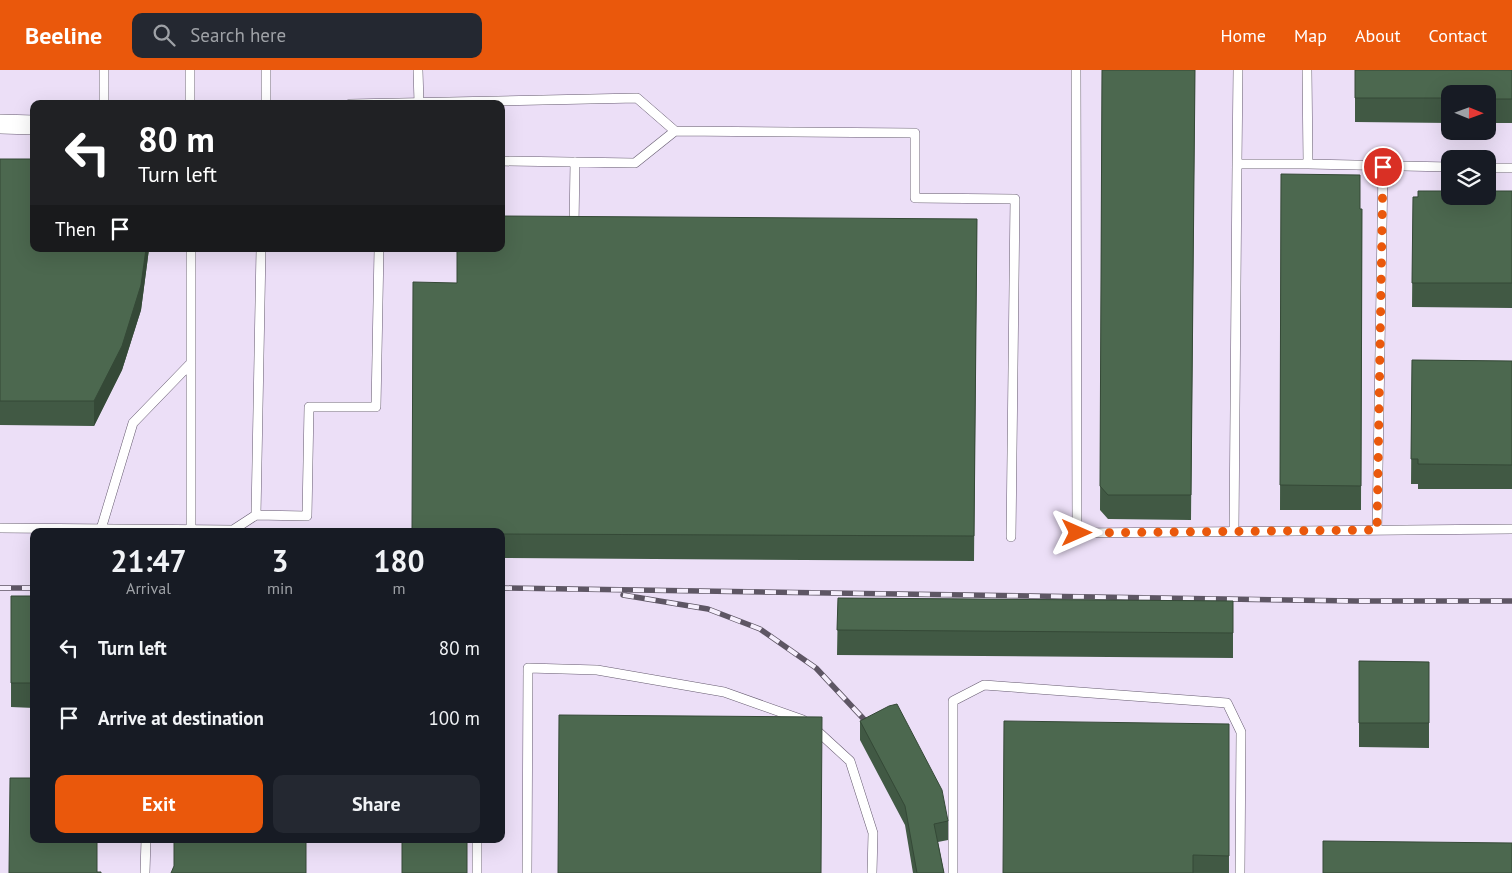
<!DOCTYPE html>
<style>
:root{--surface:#171b24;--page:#242831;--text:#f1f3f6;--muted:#9ea1a6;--accent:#ea580c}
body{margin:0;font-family:"PT Sans",sans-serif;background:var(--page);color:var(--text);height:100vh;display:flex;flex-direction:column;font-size:19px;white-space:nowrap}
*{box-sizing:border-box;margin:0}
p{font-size:16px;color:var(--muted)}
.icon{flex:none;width:28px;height:28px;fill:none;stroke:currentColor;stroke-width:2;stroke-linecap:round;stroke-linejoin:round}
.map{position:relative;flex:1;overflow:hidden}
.sheet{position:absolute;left:30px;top:458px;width:475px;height:315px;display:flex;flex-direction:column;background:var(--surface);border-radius:10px;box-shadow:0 5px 20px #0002}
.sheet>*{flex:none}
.banner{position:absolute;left:30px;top:30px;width:475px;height:152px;border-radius:10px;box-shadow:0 5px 20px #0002;background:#202124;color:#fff;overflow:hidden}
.needle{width:32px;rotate:91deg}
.tools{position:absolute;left:1441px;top:15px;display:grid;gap:10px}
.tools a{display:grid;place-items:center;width:55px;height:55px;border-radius:10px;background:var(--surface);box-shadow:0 5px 20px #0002;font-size:25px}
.pin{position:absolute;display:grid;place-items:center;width:42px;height:42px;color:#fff;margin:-21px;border:2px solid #fff;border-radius:50%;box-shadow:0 1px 5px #0007}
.me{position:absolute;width:55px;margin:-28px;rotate:90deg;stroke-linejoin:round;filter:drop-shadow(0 0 4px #0008)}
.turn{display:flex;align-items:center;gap:18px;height:105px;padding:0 25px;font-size:22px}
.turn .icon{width:65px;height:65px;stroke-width:2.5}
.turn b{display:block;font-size:35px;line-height:42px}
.then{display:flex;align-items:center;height:48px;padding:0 25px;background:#0003;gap:10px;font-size:19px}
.eta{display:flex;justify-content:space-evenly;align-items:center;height:85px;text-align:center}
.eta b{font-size:30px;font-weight:700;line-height:35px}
.primary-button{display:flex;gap:10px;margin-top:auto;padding:10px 25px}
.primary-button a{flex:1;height:58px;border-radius:10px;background:var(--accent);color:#fff;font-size:20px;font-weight:700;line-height:58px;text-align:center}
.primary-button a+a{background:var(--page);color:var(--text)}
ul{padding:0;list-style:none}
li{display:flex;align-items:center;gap:15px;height:70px;padding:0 25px}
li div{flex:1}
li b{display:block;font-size:19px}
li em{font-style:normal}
header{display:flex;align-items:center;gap:30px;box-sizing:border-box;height:70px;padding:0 25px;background:var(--accent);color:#fff}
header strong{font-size:24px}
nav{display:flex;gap:28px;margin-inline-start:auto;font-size:18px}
.search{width:350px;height:45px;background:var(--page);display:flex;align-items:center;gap:12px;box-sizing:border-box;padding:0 18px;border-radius:10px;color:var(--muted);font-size:19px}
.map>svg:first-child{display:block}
</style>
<header>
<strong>Beeline</strong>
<div class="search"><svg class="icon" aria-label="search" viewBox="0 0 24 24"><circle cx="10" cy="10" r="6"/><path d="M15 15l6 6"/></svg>Search here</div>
<nav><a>Home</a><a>Map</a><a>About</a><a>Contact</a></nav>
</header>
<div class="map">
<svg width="1512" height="803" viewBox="0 0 1512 803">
<rect width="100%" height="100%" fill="#ecdff7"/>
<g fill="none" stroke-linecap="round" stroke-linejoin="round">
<defs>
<path id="service" d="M190 0V34
M418 0 419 33
M1076 0 1077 463 1512 459
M1238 0 1237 94H1308L1450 97
M1307 0 1308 94
M104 34V0
M266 34V0
M350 34 637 28 675 61 635 93 501 91
M675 61 915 63V128L1015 129 1011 467
M1488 98H1512
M574 157 575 92
M191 179V460
M256 445 261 179
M0 458 233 460 256 445 307 446 309 337H376L379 179
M101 459 133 353 191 293
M1377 460 1383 97
M1234 462 1237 94
M814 658 850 691 873 763 872 803
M477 769V803
M145 803 146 769
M527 803 528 598 597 600 724 622 803 650
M953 803V631L984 615 1227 633 1241 662 1240 803"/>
<path id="minor" d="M0 54 34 55"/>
</defs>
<use href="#service" stroke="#665b70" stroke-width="10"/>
<use href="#minor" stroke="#665b70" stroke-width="20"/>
<use href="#service" stroke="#fff" stroke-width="9"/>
<use href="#minor" stroke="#fff" stroke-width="19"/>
<defs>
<path id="rail" d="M0 518H34
M501 518 1356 531H1512
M623 525 708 539 760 559 816 598 874 660"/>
</defs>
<use href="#rail" stroke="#5e5664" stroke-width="5.5"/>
<use href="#rail" stroke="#f6effd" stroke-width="4" stroke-dasharray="11" stroke-linecap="butt"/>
</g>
<path fill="#415944" d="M1102 0H1195L1191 450 1108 449 1100 440Z
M1355 0H1512V53H1488V24H1450V53L1355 52Z
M0 89 34 179H149L141 240 122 300 94 356 0 355Z
M1281 104 1360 139H1362L1361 440H1280Z
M1512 121V238L1412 237 1413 127Z
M977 149 974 491 501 488V461L457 213Z
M1412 290 1512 291V419H1418V414H1411Z
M11 526H34V638L11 637Z
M838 528 1233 531V588L837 585Z
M1359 591 1429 592V678L1359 677Z
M860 651 948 751V770L938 772 944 803H913L905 755 860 670Z
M1229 654V803H1003Z"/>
<path fill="#354937" d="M146 179H149L141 240 122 300 94 356V331Z"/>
<path fill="#4c684f" stroke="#354937" d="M1102 0H1195L1191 425H1108L1100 416Z
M1355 0H1512V29H1488V24H1450V28H1355Z
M0 89H34V179H146L141 215 122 276 94 331H0Z
M1281 104 1360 105V139H1362L1361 416 1280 415Z
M1418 121H1450V126H1488V121H1512V213H1412L1413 127H1418Z
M501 146 977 149 974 466 501 464V461H412L413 212 457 213V179H501Z
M1412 290 1512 291V395L1418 394V389H1411Z
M11 526H34V613H11Z
M838 528 1233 531V563L837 560Z
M1359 591 1429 592V653H1359Z
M897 634 942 720 948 751 934 754 944 803H917L905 736 860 651 889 636Z
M559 645 822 647 821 803H558Z
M1004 651 1229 654V786L1193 785V803H1003Z
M10 708H34V769H97V802H101V803H9Z
M174 769H306V803H171L174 796Z
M402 769H467V803H402Z
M1323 771 1512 773V803H1323Z"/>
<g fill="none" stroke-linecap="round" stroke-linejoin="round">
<path stroke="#ea580c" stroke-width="9" stroke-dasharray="0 16.2" d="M1077 463 1377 460 1383 97"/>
</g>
</svg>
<div class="tools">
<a><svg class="needle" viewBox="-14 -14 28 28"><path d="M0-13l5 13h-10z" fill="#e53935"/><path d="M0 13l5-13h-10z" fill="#9ea1a6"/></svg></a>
<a><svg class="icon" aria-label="layers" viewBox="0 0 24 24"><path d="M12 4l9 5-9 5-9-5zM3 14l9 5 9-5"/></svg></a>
</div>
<div class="pin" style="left:1383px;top:97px;background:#d93025"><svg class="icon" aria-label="arrive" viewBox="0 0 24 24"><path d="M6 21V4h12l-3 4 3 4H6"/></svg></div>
<svg class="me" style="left:1077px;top:463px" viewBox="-20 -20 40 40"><path d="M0-17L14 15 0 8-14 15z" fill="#ea580c" stroke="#fff" stroke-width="4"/></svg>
<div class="banner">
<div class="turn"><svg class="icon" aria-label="left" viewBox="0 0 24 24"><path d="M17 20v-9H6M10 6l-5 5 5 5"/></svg><div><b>80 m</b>Turn left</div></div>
<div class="then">Then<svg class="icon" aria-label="arrive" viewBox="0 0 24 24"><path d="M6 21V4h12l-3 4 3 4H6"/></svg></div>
</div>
<section class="sheet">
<div class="eta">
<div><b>21:47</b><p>Arrival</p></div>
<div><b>3</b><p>min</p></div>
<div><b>180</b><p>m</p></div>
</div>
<ul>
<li><svg class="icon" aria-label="left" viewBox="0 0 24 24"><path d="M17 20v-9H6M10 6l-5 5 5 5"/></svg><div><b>Turn left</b></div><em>80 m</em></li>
<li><svg class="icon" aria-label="arrive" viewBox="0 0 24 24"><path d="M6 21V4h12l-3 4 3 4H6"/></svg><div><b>Arrive at destination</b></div><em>100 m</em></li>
</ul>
<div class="primary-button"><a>Exit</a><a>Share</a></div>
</section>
</div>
